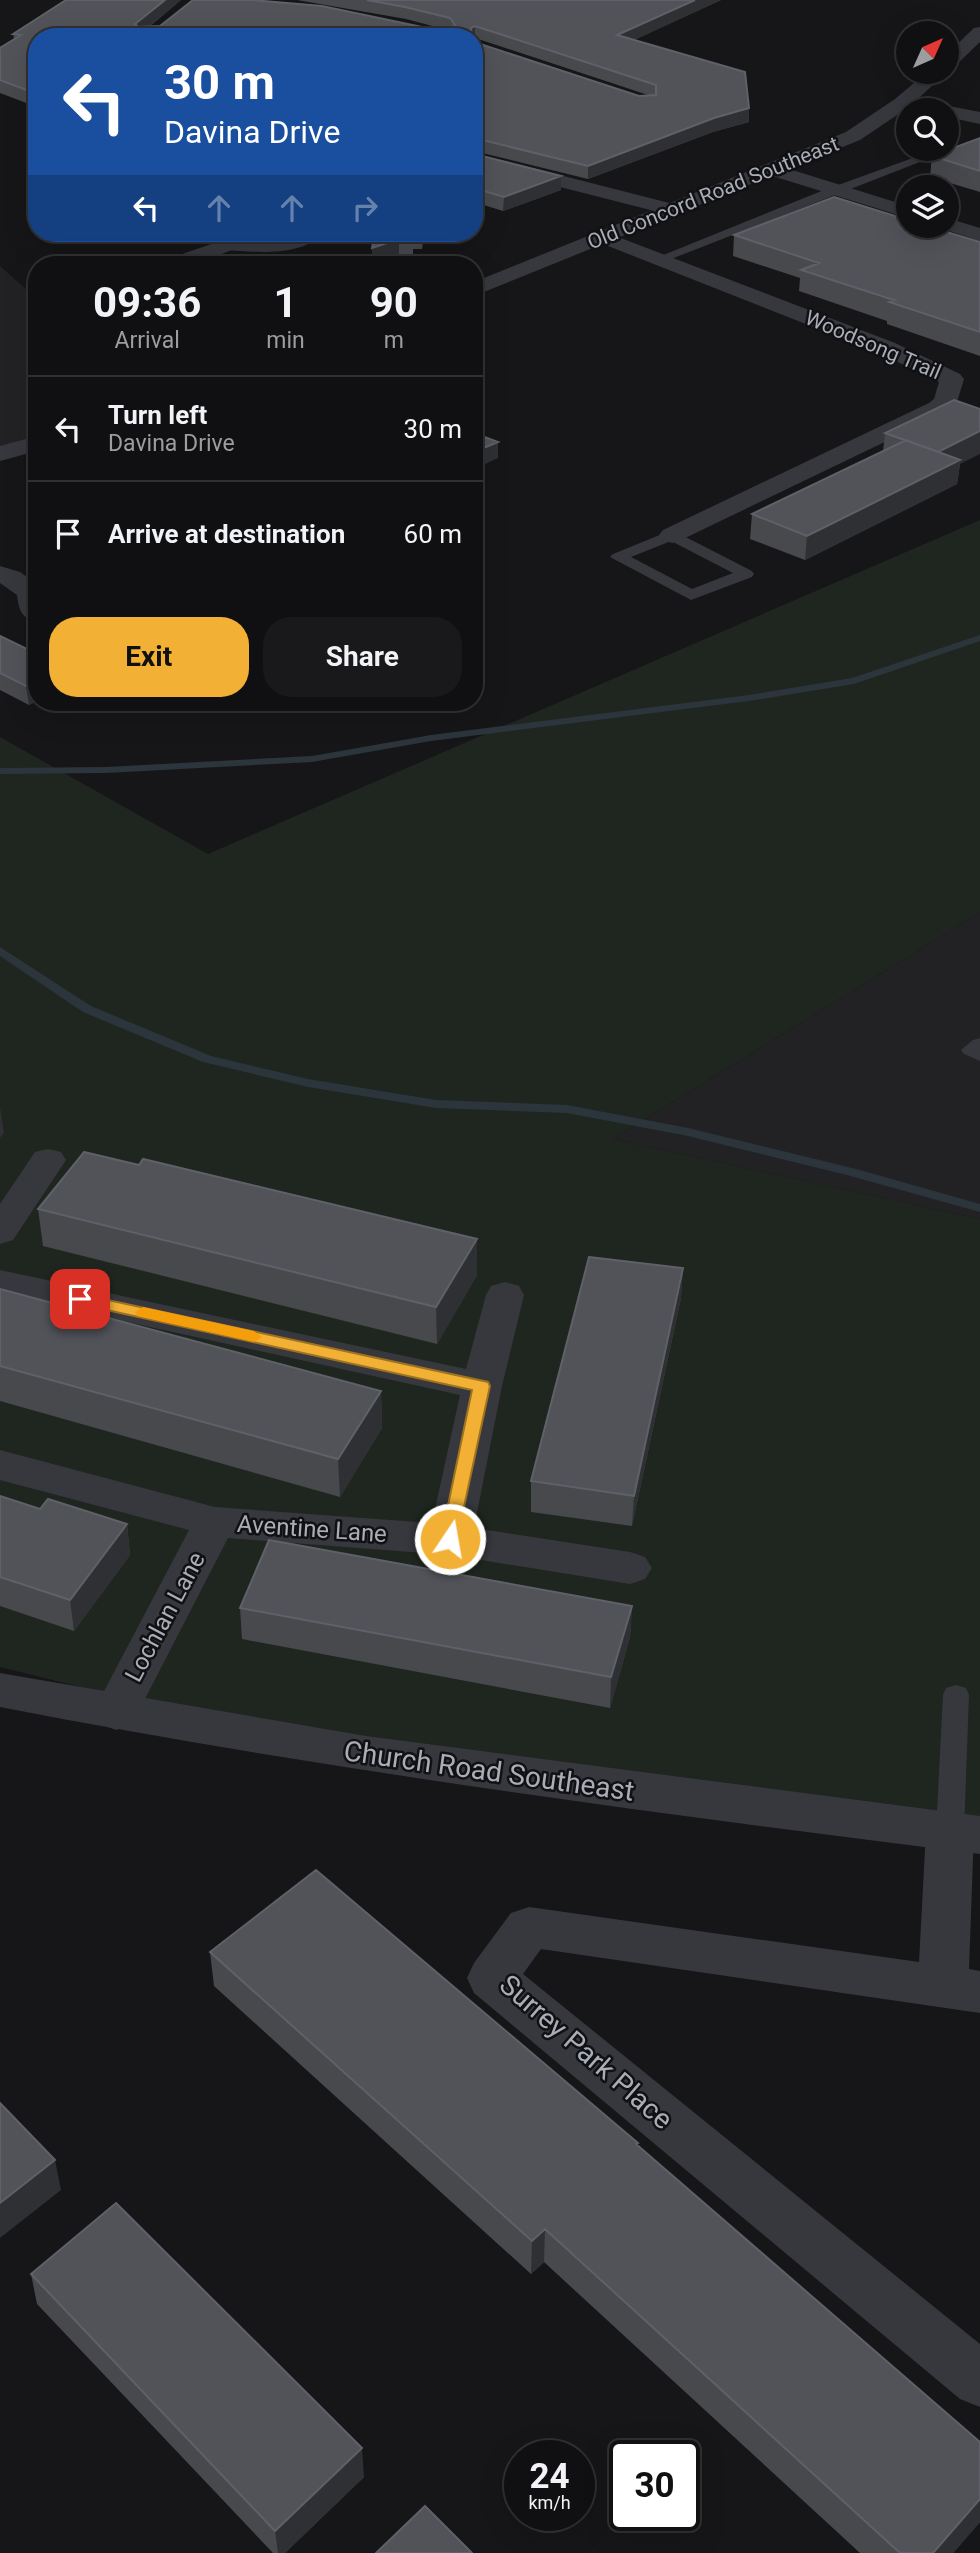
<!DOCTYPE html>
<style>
:root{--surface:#101012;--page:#19191b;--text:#f1f3f6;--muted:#9c9d9f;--line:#303032;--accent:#f2b134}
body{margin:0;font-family:Roboto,sans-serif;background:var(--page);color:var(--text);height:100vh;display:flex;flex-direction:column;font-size:26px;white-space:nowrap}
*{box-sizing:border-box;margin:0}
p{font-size:23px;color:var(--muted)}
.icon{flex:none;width:38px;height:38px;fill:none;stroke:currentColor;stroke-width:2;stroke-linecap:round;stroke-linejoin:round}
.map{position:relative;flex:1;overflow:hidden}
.panel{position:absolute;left:28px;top:256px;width:455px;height:455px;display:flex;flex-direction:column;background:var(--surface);border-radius:28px;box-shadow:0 7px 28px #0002,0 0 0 2px var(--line)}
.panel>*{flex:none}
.banner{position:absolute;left:28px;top:28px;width:455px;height:214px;border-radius:28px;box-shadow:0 7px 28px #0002,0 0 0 2px var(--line);background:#1a4fa0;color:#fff;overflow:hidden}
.needle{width:46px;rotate:45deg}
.fabs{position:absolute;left:896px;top:21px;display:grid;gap:14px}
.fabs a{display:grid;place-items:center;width:63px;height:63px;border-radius:50%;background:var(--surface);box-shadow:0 7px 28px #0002,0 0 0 2px var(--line);font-size:35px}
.speed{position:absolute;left:504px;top:2440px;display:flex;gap:14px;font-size:35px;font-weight:700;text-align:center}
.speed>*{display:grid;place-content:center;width:91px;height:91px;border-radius:50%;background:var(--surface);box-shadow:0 7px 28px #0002,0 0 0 2px var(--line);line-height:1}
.speed small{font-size:18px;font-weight:400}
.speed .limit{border:4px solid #111;border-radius:10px;background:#fff;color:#111}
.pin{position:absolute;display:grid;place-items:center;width:60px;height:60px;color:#fff;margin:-30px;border-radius:14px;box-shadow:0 4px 10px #0006}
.me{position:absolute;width:77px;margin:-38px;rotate:12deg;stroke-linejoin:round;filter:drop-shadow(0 0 5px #0008)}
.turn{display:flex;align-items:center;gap:24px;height:147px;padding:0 21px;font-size:32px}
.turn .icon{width:91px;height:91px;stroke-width:2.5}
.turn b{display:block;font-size:49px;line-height:60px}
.lanes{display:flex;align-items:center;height:66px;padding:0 21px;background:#0003;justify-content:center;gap:35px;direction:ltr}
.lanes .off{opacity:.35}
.eta{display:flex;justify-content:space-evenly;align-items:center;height:119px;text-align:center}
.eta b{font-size:42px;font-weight:700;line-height:49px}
.action{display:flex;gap:14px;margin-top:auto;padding:14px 21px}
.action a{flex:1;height:80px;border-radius:28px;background:var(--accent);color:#111;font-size:28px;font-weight:700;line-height:80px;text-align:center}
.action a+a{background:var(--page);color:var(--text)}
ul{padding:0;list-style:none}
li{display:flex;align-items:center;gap:21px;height:105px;padding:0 21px;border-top:2px solid var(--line)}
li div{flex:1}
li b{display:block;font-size:26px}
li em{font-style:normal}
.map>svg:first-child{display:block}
</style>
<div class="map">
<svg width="980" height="2553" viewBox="0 0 980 2553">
<rect width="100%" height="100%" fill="#161618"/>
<path fill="#222225" d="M0 266 37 299V439L0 450Z
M980 912V1219L613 1139Z"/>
<path fill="#1e261f" d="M980 520V912L613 1139 980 1219V1844L338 1751 0 1667V737L208 854Z"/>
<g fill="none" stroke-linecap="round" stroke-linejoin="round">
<path fill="#2c353c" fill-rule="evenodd" d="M980 635V641L854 684 749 701 431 741 312 762 106 773 0 774V768L106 767 312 756 431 735 749 695 852 678Z
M0 947 91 1006 211 1056 308 1079 436 1100 567 1105 688 1128 856 1169 980 1204V1212L847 1175 688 1136 567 1113 436 1108 308 1087 203 1062 83 1012 0 956Z"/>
<path fill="#37383d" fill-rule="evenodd" d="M921 155 927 158 925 160 666 261 662 262 656 258 819 192Z
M308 233 322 235C298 257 255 252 225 250L219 246 225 242 272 244 290 241Z
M672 530 752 571 754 574 752 577 691 600 610 557 613 554ZM671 541 733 573 692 589 631 557Z
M980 1038V1061L964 1054 961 1050 973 1040Z
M956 1685 966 1688 969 1695 964 1831 960 1839 950 1842 940 1839 936 1831 943 1695 946 1688Z"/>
<path fill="#37383d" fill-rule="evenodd" d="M902 97 980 112V124L947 117V110H912L895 107 893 103Z
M474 153 681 206 684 210 681 214 674 216 474 165Z
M773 164 908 206V218L766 174 763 170 766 166Z
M947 218 980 228V241L940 228 938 226H947Z
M605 232 895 343 960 374 964 379 957 402 945 413 681 540 672 543 663 540 659 535 663 530 929 403 934 399 939 382 879 353 598 242 595 238 598 234Z
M223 233H243L232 250 195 264H165L168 259 217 242Z
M0 566 20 572 37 584V622C21 618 19 610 17 595L0 583Z
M48 1149 61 1152 66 1160 13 1240 0 1244V1204L35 1152Z
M0 1270 466 1369 486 1295 491 1286 505 1282 519 1286 524 1295 502 1386 474 1528 630 1552 645 1557 652 1568 645 1579 630 1584 450 1555 228 1538 132 1724 116 1730 100 1724 93 1712 189 1530 0 1480V1450L215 1507 432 1523 460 1395 0 1294Z
M950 1812 967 1817 974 1831 969 1969 980 1971V2013L541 1949 523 1974 980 2344V2407L960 2399 474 1993 467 1978 474 1963 511 1913 529 1907 919 1962 926 1831 933 1817Z"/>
<path fill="#37383d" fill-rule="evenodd" d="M980 27V42L953 68 947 69V54L974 28Z
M927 72H947L909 107 860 140 474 296V282L846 132 895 99Z
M37 436V451L0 461V446Z
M0 1673 366 1736 980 1816V1854C652 1813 325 1770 0 1707Z"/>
</g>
<path fill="#47494d" d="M181 0 149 27H436L406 19 297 0H721L634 40 749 122 713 132 588 179 474 151V42L639 96 648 95 475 38 37 37V107L0 93V48L14 39 13 34Z
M980 138V192L930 177 932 156Z
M474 154 561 176V190L503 211 474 202Z
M375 233H425L422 249H413V254H399L372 262Z
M734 235 980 242V356L887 324V321L799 291 800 278 733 256Z
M954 400 960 464 957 484 805 560 750 539 752 514 883 451 885 433Z
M37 436V457L33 455 31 438Z
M0 636 37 654V701L29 705 0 690Z
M139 1165 477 1239V1275L437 1344 43 1246 38 1209Z
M683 1268 681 1298 632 1526 531 1512V1481Z
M0 1289 381 1391 382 1428 340 1497 0 1401Z
M0 1496 40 1509 127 1524 130 1555 74 1631 0 1606Z
M632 1606 630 1637 610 1708 242 1639 240 1608Z
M210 1952 638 2143V2146L980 2442V2522L953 2553H860L544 2262 531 2274 214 1986Z
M31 2274 364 2477 285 2553H273L37 2304Z"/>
<path fill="#2f3033" d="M165 0H181L136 37 135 24Z
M695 0H721L617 48V35Z
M475 26V38L474 39V37H471V28Z
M749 108V122L713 132 588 179V166L714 118Z
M561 176V190L503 211 504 197Z
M422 233H425L422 249Z
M399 239V254L372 262V248Z
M980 431V454L960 464 957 484 805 560 807 536 938 452Z
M498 442V458L474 469V452Z
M37 681V701L29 705 26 686Z
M0 1107 4 1133 0 1138Z
M477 1239V1275L437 1344 436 1307Z
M683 1268 681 1298 632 1526 634 1496Z
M381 1391 382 1428 340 1497 338 1459Z
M127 1524 130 1555 74 1631 70 1600Z
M632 1606 630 1637 610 1708 611 1677Z
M55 2160 61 2190 0 2238V2203Z
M545 2229 544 2262 531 2274 532 2241Z
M362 2448 364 2477 285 2553H278L275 2531Z
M980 2499V2522L953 2553H933Z"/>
<path fill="#525359" stroke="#5f6168" stroke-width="2" d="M66 0H165L135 24 138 27 160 26 193 0H252L322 6 422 27H452L455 25 450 18 405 7 367 0H695L617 35 745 72 749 108 714 118 588 166 474 138V42L639 96 656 95V85L475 26 471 28 472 37H37V94L0 80V48L21 35 13 34Z
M980 138V171L932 156Z
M474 154 561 176 504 197 474 188Z
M834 197 908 220V226H927L980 242V332L889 302 894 300 801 270 819 263 734 235Z
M375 233H422V234H413L412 239H399L372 248Z
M954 400 980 409V431L938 452 885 433Z
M474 433 498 442 474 452Z
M37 436V442L31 438Z
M906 440 960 460 807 536 752 514Z
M0 636 37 654V681L26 686 0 673Z
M84 1152 139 1165 143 1159 477 1239 436 1307 38 1209Z
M589 1257 683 1268 634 1496 531 1481Z
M0 1289 381 1391 338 1459 0 1366Z
M0 1496 40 1509 48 1499 127 1524 70 1600 0 1577Z
M269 1540 632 1606 611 1677 240 1608Z
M316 1870 638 2143 636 2144 980 2442V2499L933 2553H900L545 2229 532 2241 210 1952Z
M0 2103 55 2160 0 2203Z
M116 2203 362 2448 275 2531 31 2274Z
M425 2506 472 2553H376Z"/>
<path fill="#f2b134" stroke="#9d7322" stroke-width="2" d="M80 1294 488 1382 490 1386 456 1544H444L441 1539 472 1390 75 1303 72 1299 75 1295Z"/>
<path fill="#f59e0b" d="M143 1307 254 1331 262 1337 254 1342 137 1316 135 1312Z"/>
<g text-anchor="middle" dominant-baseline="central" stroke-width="5" stroke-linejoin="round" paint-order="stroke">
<g font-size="21" fill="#a8adb8" stroke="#111113">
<text transform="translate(713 193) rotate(-22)">Old Concord Road Southeast</text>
<text transform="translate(873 345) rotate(23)">Woodsong Trail</text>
</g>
<g font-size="24" fill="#a8adb8" stroke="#111113">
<text transform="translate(312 1529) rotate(4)">Aventine Lane</text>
<text transform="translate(165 1617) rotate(-62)">Lochlan Lane</text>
</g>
<g font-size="28" fill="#a8adb8" stroke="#111113">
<text transform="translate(489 1771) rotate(8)">Church Road Southeast</text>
<text transform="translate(586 2052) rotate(41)">Surrey Park Place</text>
</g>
</g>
</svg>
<div class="fabs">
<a><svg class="needle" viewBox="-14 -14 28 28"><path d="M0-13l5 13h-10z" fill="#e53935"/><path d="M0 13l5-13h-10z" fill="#9c9d9f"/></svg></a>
<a><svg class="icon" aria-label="search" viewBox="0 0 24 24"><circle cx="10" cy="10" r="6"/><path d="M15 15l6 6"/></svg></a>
<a><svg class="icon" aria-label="layers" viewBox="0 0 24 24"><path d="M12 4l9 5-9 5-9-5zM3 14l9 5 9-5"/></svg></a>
</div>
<div class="speed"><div>24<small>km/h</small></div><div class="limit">30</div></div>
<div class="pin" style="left:80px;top:1299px;background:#d93025"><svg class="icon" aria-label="arrive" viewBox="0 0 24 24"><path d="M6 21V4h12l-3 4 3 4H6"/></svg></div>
<svg class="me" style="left:450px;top:1539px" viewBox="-20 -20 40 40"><circle r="17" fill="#f2b134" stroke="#fff" stroke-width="3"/><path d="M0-11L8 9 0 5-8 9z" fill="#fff"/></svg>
<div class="banner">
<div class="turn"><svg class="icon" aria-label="left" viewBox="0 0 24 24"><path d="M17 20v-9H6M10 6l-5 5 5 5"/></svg><div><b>30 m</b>Davina Drive</div></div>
<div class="lanes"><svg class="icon" aria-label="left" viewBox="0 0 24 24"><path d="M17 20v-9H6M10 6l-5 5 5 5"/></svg><svg class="icon off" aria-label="ahead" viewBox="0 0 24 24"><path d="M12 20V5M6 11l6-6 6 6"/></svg><svg class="icon off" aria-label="ahead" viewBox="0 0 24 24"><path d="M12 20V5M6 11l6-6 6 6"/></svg><svg class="icon off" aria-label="right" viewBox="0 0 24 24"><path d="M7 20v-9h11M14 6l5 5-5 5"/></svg></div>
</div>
<section class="panel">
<div class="eta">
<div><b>09:36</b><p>Arrival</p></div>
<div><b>1</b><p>min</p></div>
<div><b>90</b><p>m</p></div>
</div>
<ul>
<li><svg class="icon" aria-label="left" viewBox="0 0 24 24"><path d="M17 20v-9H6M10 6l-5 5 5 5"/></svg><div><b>Turn left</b><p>Davina Drive</p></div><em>30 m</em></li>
<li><svg class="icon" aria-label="arrive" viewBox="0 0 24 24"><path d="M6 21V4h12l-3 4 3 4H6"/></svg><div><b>Arrive at destination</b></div><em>60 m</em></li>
</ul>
<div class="action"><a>Exit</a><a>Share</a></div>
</section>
</div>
